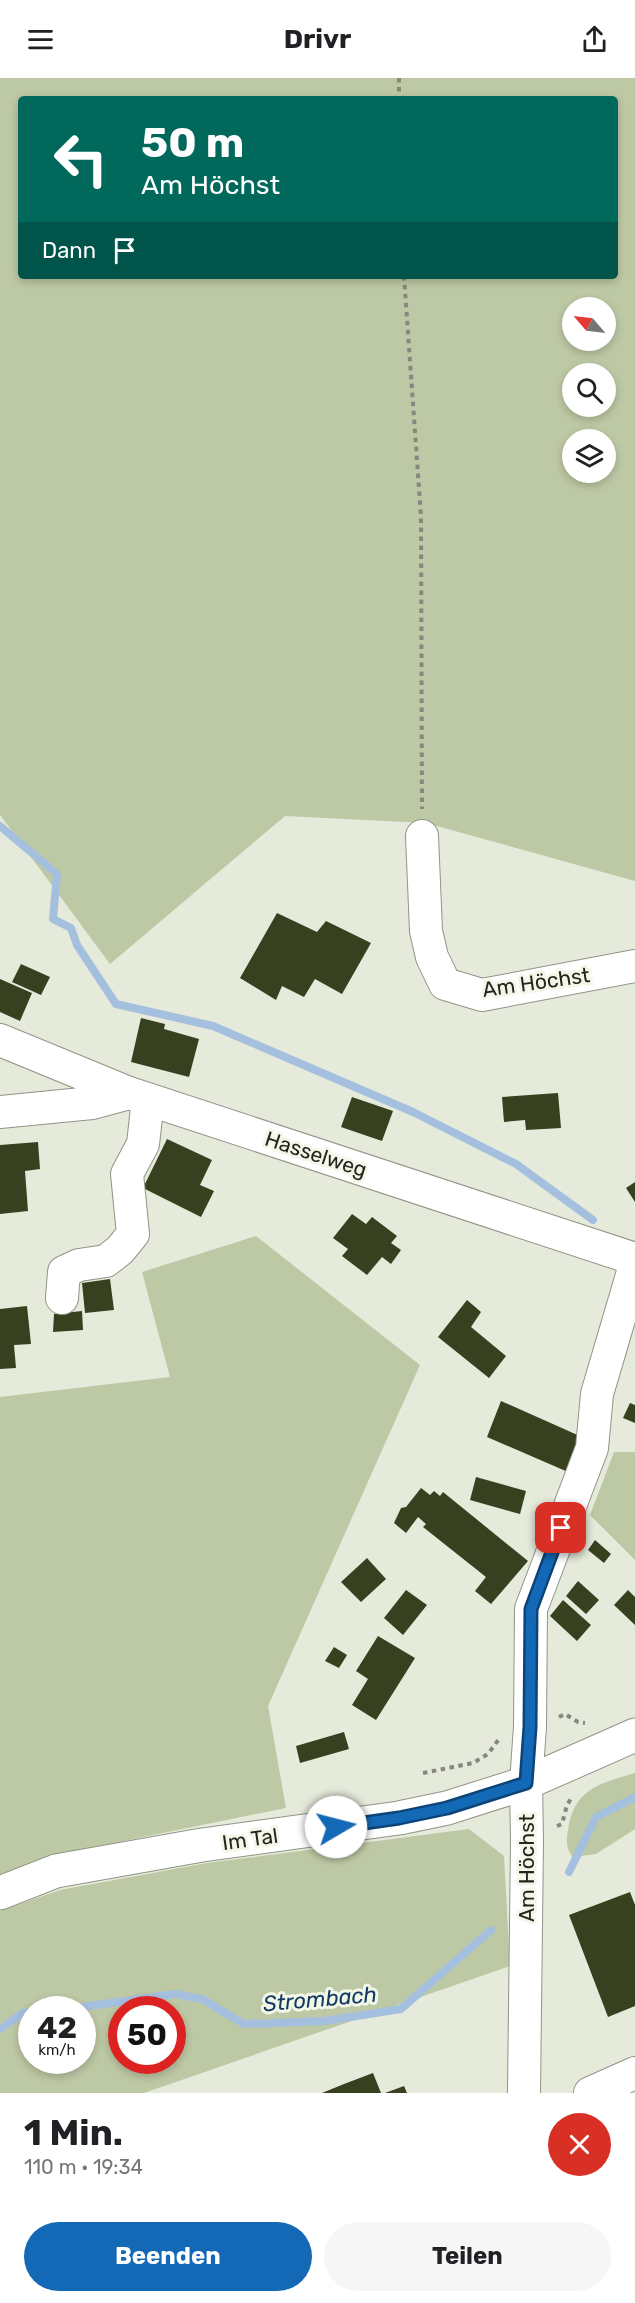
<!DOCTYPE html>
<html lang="de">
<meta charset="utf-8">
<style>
:root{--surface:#fff;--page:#f6f6f6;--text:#202124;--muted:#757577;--accent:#1469b7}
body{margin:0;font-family:Rubik,sans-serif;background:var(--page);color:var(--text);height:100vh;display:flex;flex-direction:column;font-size:22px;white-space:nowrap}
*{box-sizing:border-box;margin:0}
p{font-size:20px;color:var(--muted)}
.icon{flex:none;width:33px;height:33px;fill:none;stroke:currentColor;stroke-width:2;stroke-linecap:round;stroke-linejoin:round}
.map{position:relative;height:2015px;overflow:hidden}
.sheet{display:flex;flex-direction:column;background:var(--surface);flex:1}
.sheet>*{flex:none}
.top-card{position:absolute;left:18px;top:18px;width:600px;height:183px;border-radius:6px;box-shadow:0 3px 9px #0003;background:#00695c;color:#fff;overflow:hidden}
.needle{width:39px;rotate:298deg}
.controls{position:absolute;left:562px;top:219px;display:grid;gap:12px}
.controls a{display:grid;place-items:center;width:54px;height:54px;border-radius:50%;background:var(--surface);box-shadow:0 3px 9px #0003;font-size:30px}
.speed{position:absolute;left:18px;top:1918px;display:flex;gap:12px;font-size:30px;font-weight:700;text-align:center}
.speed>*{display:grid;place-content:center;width:78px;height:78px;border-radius:50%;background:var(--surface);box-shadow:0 3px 9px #0003;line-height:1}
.speed small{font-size:15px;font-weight:400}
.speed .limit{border:9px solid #d22;background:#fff;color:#111}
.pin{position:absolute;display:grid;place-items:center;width:51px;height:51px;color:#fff;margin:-26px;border-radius:12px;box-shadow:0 3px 9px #0006}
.me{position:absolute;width:66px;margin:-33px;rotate:82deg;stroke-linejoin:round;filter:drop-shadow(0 0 4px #0008)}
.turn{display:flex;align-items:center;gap:21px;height:126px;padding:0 24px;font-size:27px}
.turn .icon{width:78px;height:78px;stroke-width:2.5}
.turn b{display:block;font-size:42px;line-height:51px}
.then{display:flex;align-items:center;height:57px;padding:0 24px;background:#0003;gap:12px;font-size:22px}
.round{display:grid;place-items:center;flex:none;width:63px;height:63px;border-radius:32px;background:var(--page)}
.headline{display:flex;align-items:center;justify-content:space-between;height:102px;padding:0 24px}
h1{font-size:36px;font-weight:700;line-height:45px}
.button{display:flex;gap:12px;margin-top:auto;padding:12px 24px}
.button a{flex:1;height:69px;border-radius:36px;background:var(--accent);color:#fff;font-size:24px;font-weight:700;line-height:69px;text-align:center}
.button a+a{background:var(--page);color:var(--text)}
header{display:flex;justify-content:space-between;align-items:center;height:78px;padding:0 24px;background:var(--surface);font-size:27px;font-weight:700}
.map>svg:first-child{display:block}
</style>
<header><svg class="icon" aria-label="menu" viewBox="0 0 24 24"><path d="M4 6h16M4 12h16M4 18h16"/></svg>Drivr<svg class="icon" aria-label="share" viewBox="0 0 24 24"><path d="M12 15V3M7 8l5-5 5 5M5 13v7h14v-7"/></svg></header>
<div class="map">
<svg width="635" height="2015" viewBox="0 0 635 2015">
<rect width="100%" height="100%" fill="#e5eada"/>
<path fill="#bdc8a4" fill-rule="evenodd" d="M0 0H635V803L426 745 285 738 110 886 0 737ZM21 21H615V198H21ZM573 230H606V262H573ZM573 296H606V328H573ZM573 362H606V394H573Z
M256 1158 420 1287 268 1628 286 1730 50 1778 0 1797V1319L170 1299 142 1194Z
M614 1374H635V1482L590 1437Z
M635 1695V1751L596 1776 573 1779C566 1771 566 1763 568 1752 574 1711 600 1705 635 1695Z
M469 1751 504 1778 510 1888 144 2015H0V1833L60 1812 207 1785ZM32 1932H82V1983H32ZM122 1932H172V1983H122Z"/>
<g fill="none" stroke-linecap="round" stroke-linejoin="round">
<path stroke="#a5c0df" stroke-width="8" d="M0 748 57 796 53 841 71 850 77 867 116 926 213 948 413 1034 516 1086 593 1142
M569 1794 596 1739 635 1719
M59 1932 175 1916 202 1921 244 1946 325 1943 401 1931 491 1852
M0 1951 23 1935 32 1934"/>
</g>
<path fill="#37401f" d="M277 835 317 854 326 843 371 865 342 916 315 901 304 919 282 908 276 922 240 900Z
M21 886 50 899 41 917 12 904Z
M0 901 32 915 20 943 0 934Z
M141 940 165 946 164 951 199 961 189 999 131 984Z
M558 1015 561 1050 526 1052 525 1042 504 1044 502 1019Z
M352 1019 393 1033 382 1063 341 1049Z
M167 1061 212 1082 200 1107 214 1113 201 1139 143 1110Z
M38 1064 40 1091 25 1093 28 1133 0 1136V1067Z
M635 1104V1124L626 1110Z
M352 1136 366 1146 372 1139 397 1158 391 1165 401 1172 391 1186 382 1179 367 1197 342 1178 348 1171 333 1160Z
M110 1201 114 1232 85 1235 82 1205Z
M467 1222 481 1234 471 1249 506 1278 489 1300 438 1259Z
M27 1228 31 1266 14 1267 16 1290 0 1291V1231Z
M82 1233 83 1252 53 1254 54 1236Z
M501 1323 582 1359 568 1394 487 1359Z
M630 1325 635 1327V1345L623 1340Z
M476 1399 526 1413 520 1436 470 1422Z
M421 1410 430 1417 434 1413 440 1418 443 1414 528 1483 491 1526 475 1513 486 1499 423 1449 426 1446 418 1439 406 1455 394 1445 401 1430 406 1429Z
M595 1462 611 1476 604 1485 588 1472Z
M367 1480 386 1501 361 1524 341 1504Z
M578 1503 599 1522 586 1536 566 1518Z
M406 1512 427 1527 403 1557 384 1540Z
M628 1512 635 1519V1547L614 1527Z
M563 1522 591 1547 577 1563 550 1538Z
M378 1558 415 1580 376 1642 352 1627 368 1601 356 1593Z
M334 1569 347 1577 339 1590 325 1583Z
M344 1654 349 1671 300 1685 296 1668Z
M630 1814 635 1827V1928L608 1939 569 1837Z
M373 1995 381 2015H322L344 2006Z
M404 2008 407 2015H385Z"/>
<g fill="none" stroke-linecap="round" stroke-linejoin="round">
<defs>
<path id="minor" d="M422 758 426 853 432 879 445 906 482 917 635 888
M0 962 129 1015 635 1181
M0 1034 92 1025 129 1015
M62 1220 64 1194 79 1187 106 1183 120 1172 133 1156 127 1096 143 1066 148 1021
M524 2015 527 1763 526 1705 530 1649 531 1531 592 1370 597 1316 635 1187
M590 2015 635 1995"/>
<path id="major" d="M0 1815 56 1793 202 1767 399 1740 447 1730 526 1705 635 1657"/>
</defs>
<use href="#minor" stroke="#909586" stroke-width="34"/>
<use href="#major" stroke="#909586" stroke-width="35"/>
<path stroke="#85887e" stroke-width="4" stroke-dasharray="4.5 4.5" stroke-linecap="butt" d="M399 0V21
M404 198 421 439 422 731
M559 1639 565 1636 578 1644 585 1645
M423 1695 473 1685 488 1676 499 1661
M557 1748 562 1746 567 1727 572 1719"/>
<use href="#minor" stroke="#fff" stroke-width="32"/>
<use href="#major" stroke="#fff" stroke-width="33"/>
</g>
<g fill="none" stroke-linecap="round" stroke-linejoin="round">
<defs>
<path id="route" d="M336 1749 399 1740 447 1730 526 1705 530 1649 531 1531 561 1450"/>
</defs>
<use href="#route" stroke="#0d4477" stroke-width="15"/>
<use href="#route" stroke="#1469b7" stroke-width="10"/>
</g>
<g text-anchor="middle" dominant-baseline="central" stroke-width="6" stroke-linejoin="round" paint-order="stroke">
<g font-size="21" fill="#242520" stroke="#f2f7e7">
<text transform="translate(536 904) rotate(-8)">Am Höchst</text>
<text transform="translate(316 1076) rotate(18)">Hasselweg</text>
<text transform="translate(250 1761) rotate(-8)">Im Tal</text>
<text transform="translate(526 1790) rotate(-90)">Am Höchst</text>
</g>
<g font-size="22" font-style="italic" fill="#123961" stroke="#f2f7e7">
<text transform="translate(320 1921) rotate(-5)">Strombach</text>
</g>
</g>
</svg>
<div class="controls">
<a><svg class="needle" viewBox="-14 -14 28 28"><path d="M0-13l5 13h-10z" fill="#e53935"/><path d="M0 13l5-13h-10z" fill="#757577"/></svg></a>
<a><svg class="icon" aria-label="search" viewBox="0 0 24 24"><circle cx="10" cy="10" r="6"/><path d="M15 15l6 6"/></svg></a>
<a><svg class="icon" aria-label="layers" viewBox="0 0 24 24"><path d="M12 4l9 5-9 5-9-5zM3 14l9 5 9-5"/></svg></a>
</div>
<div class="speed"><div>42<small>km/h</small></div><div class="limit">50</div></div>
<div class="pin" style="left:561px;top:1450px;background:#d93025"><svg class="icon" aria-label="arrive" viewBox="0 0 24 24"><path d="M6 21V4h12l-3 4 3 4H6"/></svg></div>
<svg class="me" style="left:336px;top:1749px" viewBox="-20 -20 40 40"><circle r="19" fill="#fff"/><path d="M0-13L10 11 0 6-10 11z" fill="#1469b7"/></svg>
<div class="top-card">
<div class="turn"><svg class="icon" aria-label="left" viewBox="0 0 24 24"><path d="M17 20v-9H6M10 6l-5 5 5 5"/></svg><div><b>50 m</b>Am Höchst</div></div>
<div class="then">Dann<svg class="icon" aria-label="arrive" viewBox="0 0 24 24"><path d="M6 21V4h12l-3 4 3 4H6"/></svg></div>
</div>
</div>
<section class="sheet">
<div class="headline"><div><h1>1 Min.</h1><p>110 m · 19:34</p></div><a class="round" style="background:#d93025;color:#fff"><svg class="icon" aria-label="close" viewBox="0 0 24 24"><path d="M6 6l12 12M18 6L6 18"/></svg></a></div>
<div class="button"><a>Beenden</a><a>Teilen</a></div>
</section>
